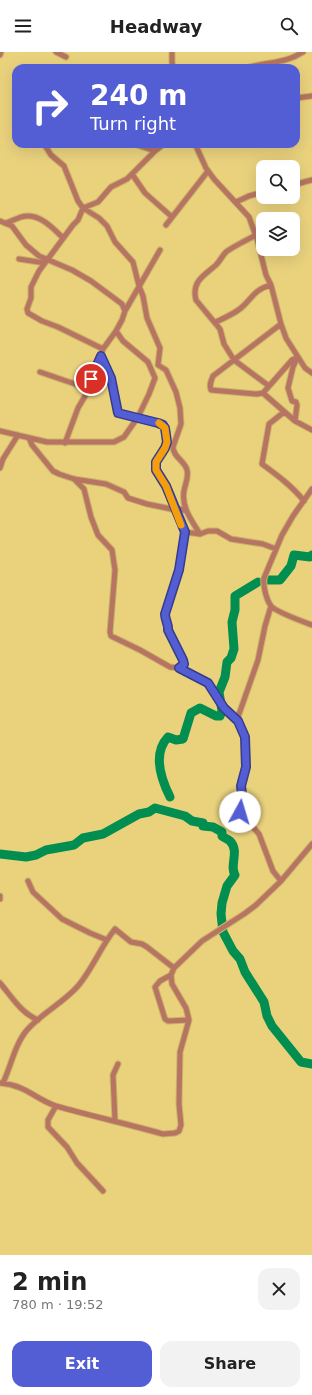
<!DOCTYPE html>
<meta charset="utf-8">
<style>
:root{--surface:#fff;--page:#f2f2f2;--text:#222;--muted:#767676;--accent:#535dd4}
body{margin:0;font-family:"DejaVu Sans",sans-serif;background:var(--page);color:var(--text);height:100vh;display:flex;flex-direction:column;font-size:15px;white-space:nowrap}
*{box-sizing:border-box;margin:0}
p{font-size:13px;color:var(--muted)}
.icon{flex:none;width:22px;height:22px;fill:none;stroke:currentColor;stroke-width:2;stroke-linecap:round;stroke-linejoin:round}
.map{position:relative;height:1203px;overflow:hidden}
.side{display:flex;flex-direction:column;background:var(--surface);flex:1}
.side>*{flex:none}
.banner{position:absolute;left:12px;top:12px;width:288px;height:84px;border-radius:12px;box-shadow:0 4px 16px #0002;background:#535dd4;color:#fff;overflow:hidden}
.buttons{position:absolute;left:256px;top:108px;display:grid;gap:8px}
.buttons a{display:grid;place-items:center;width:44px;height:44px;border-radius:8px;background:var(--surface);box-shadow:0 4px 16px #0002;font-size:20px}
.pin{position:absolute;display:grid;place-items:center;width:34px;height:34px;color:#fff;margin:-17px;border:2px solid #fff;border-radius:50%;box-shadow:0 1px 4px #0007}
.me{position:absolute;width:44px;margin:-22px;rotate:6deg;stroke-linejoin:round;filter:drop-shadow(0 0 3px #0008)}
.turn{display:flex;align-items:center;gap:14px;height:84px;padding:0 12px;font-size:18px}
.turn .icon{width:52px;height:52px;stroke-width:2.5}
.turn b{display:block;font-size:28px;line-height:34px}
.round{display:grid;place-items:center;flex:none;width:42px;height:42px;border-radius:12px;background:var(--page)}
.headline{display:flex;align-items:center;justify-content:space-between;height:68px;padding:0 12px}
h1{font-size:24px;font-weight:700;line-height:30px}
.primary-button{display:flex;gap:8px;margin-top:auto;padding:8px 12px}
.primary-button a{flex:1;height:46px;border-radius:12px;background:var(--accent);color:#fff;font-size:16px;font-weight:700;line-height:46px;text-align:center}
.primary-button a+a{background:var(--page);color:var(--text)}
header{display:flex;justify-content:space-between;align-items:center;height:52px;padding:0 12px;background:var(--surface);font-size:18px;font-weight:700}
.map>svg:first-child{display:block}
</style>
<header><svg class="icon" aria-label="menu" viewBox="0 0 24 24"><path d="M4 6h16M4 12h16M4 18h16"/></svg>Headway<svg class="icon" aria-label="search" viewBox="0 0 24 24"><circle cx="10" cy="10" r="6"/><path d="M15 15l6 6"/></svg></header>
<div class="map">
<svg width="312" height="1203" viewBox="0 0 312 1203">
<rect width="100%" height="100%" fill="#ead27d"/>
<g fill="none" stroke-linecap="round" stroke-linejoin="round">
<path stroke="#028e50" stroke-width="9" d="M267 528H280L291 514 294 503 310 505 312 503
M170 745C161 727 152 702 168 685L176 688 183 687 191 661 200 656 216 664H220L222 659 219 640 225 625 227 610 231 606 234 597 232 570 235 558V544L258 530
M0 802 26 805 36 803 46 798 74 793 83 786 103 782 139 762 149 760 155 756 185 764 192 769 203 771V774L213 775 222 780V784C224 786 228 787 230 789 240 799 229 814 235 823L227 834 222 851 221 862 223 880 233 899 240 907 245 920 264 950 267 964 272 974 301 1010 312 1012"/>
<defs>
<path id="minor" d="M56 0 66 5
M172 0V10L173 16
M0 3 1 0
M246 16C265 10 285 12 303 0
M296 46 312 44
M44 92 51 103 64 114 78 149 83 156 99 166 107 174 115 190 133 210 139 234 143 244 147 266 160 296 158 313 166 318 176 340 180 356 181 372 173 395C173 405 185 409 187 418 189 426 185 432 184 439 181 455 192 469 200 482
M134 92 155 99
M195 92 206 116 214 127 249 165 257 187 266 223 271 233 281 272 286 286 305 316 312 321
M132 122 145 141 172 165
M293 133 312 128
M236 150 249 144 263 140
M0 169 12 174 26 193 39 204 72 218 91 229 122 252 125 259 122 268 116 279 103 297 88 339 78 356 65 391
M6 171C11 169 16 167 21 165 38 160 52 175 63 186
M166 173 208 119
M256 183C247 188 234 194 226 200 222 204 220 209 216 213 205 223 191 229 196 248L220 277 224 292 234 308 269 334
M19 207 45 211
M125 259 160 198
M216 270C224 266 234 262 241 256 253 246 253 238 271 233
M281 272 213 324C211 329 209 333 211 338L257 342 263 341 292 308 296 306
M103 297 58 275 42 269 28 261 27 257 31 246V235L39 219 73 173 78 168 83 156 98 150 111 135 127 127 155 99 164 92
M101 304 111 326 118 361C124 363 131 363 137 366
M40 320 75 332 88 339
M263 341 295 369 312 378
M284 360 269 372 262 412C277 423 292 434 304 449
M138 365 158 371 165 376 167 390 165 395 156 410V418L166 434 185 480 179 518 165 562V566L168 575V578L183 608 184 612 179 616
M295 369 297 353 296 350 292 349 288 336 293 315 297 306
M0 379 47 390H114L124 385 138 365 149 342 155 326 148 310 123 289 116 279
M29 386 32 393 53 419 59 422 74 427 106 432 124 440 128 446 147 452 176 458 182 457 186 459
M0 416 3 407 18 383
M74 427 84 437 91 465 98 483 112 498 115 518 110 580 111 584 140 598 170 615 179 616 208 631 224 656 238 669
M312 437 293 464 282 483 264 526C263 534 266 547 271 554 276 560 304 570 312 573
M185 480 200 482 208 479H217L231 487 263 492 276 497
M271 554 265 574 258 608 238 665V669L245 685 246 697 245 715 241 734 243 750 240 760 259 782 273 819 281 829
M28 829 33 840 62 867 90 881 107 888
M0 844V847
M171 923 160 929 155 935 165 967 168 969 189 968
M0 931C12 945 21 961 38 968
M0 1031C26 1033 35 1047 56 1054 91 1064 128 1072 163 1082L175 1081 179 1079 181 1073 179 1052 180 1000 189 968 186 956 172 932 171 923 174 916 202 889 244 862 256 853 281 829 312 792
M3 1031C11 1014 15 992 27 978 42 961 63 951 78 934 93 916 101 894 115 877L131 890 142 892 147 895 174 916
M56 1054 48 1068V1075L67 1095 77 1111 103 1139
M115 1069 113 1023 118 1012"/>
</defs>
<use href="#minor" stroke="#c8b368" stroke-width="7"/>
<use href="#minor" stroke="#b87463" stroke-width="5"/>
</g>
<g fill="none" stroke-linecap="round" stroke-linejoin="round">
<defs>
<path id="route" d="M91 327 101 304 111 326 118 361 158 371 163 373 165 376 167 390 165 396 156 410V418L166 434 185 480 179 518 165 562C165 568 169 573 168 578L183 608 184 612 179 616 208 631 224 656 238 669 245 685 246 715 241 734 243 750 240 760"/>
</defs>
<use href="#route" stroke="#363c8a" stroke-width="10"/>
<use href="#route" stroke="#535dd4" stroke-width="7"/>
<path stroke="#f59e0b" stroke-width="7" d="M159 371 165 376 167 390 165 396 156 410V418L166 434 181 473"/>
</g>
</svg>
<div class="buttons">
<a><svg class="icon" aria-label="search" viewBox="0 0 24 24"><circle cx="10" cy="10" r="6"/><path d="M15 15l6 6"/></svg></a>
<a><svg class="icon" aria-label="layers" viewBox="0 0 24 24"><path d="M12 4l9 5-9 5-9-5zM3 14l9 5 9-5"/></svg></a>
</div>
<div class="pin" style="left:91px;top:327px;background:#d93025"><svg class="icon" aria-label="arrive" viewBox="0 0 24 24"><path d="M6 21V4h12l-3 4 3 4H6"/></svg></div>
<svg class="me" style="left:240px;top:760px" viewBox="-20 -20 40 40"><circle r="19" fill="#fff"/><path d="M0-13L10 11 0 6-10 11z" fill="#535dd4"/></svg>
<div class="banner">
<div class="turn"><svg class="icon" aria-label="right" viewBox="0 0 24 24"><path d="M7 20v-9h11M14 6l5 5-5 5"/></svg><div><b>240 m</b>Turn right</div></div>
</div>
</div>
<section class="side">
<div class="headline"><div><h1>2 min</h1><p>780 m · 19:52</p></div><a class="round"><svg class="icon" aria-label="close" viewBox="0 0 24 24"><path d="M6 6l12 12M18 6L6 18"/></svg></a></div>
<div class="primary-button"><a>Exit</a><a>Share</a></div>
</section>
